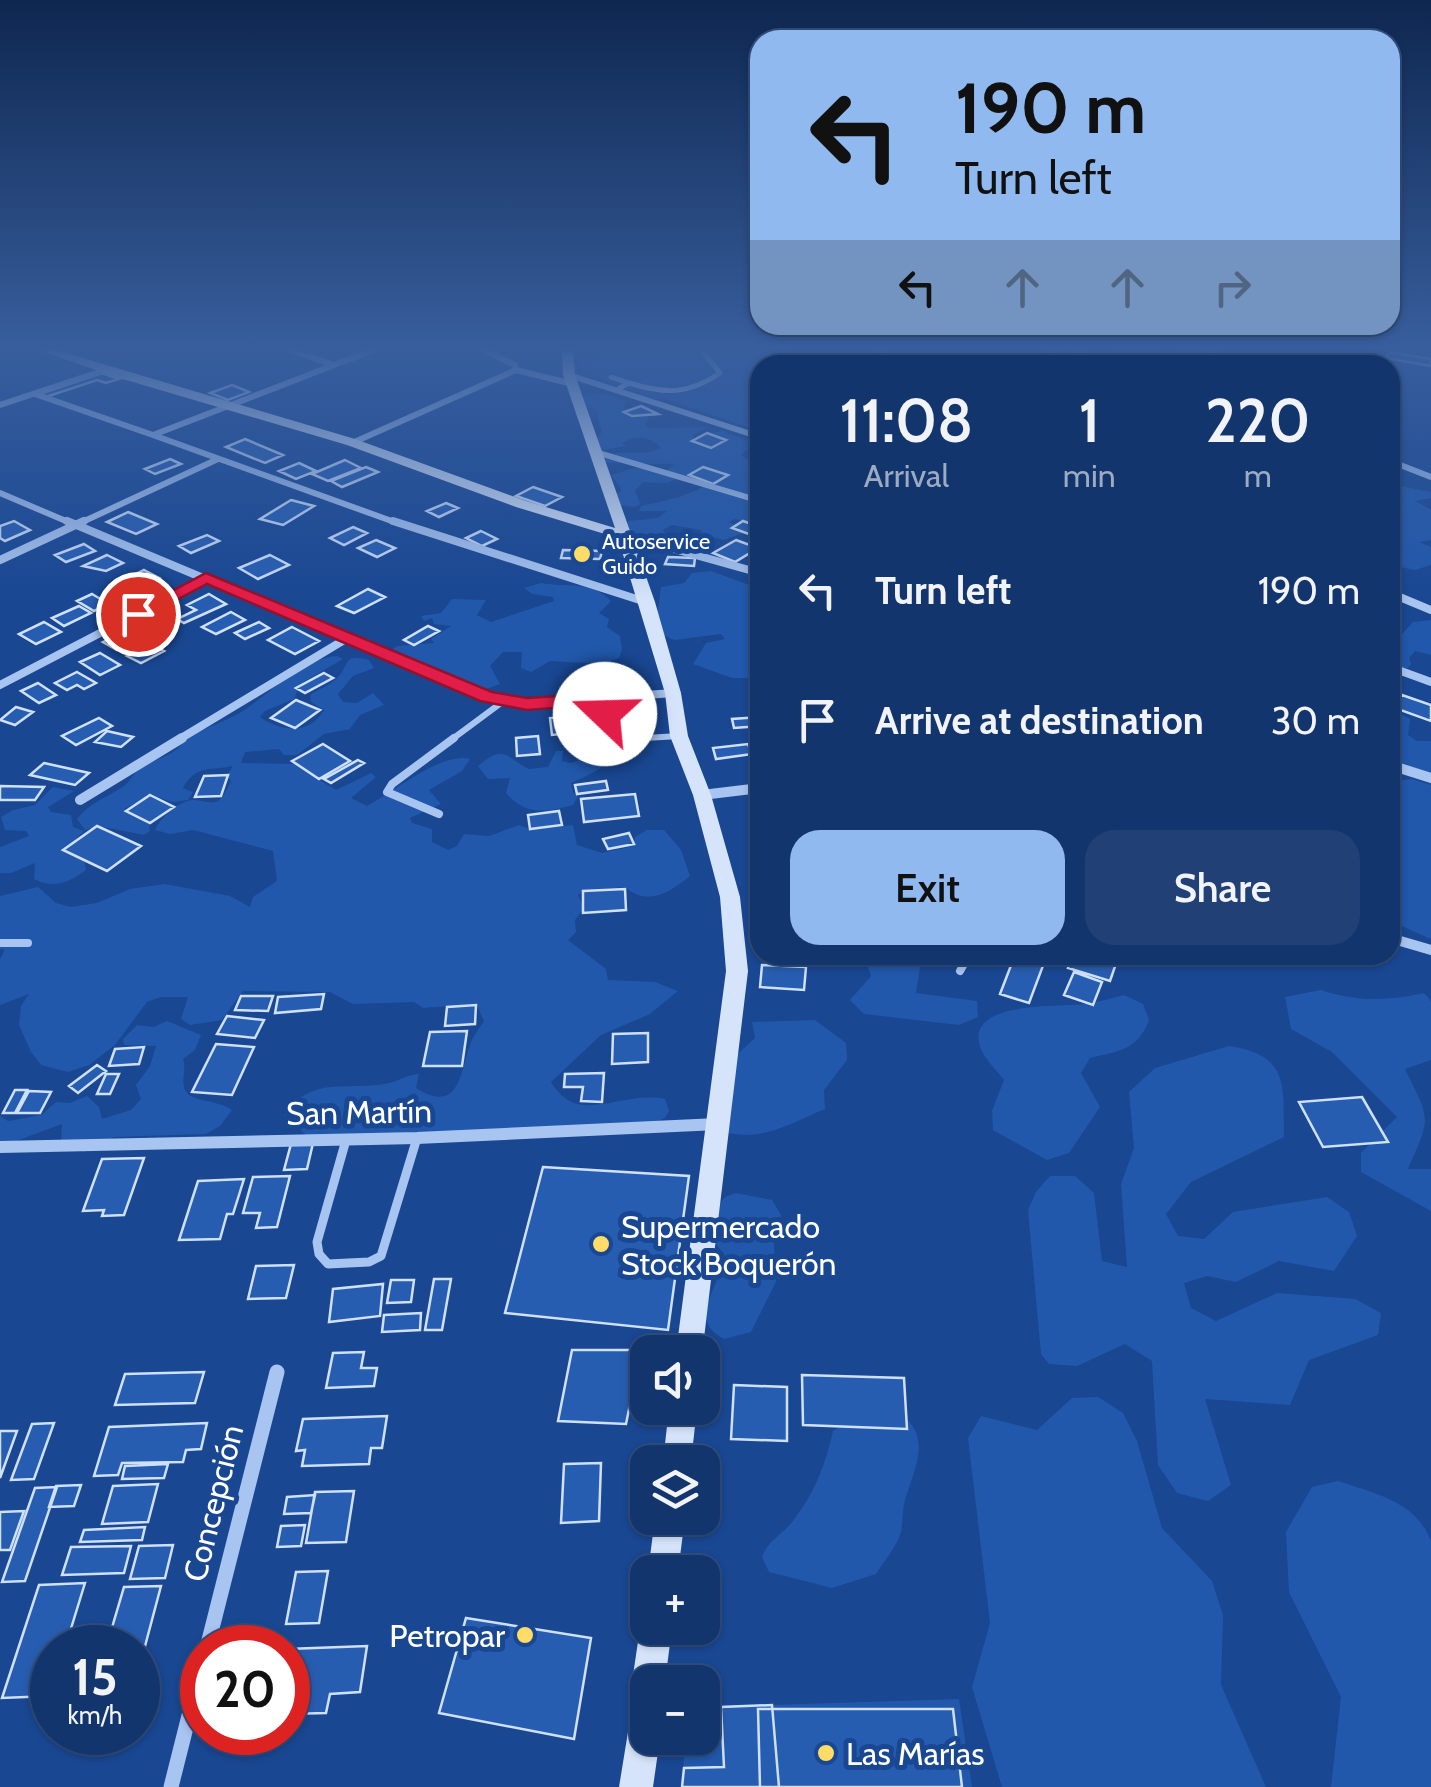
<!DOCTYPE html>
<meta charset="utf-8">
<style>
:root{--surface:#13356e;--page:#204076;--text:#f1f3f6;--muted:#9dabc2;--line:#325081;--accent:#90b9f0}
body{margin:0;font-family:Cabin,sans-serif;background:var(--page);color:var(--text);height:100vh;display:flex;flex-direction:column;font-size:38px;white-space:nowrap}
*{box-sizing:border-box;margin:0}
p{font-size:32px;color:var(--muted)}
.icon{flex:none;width:55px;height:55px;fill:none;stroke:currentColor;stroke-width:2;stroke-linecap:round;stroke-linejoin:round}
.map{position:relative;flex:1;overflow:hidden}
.sheet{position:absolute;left:750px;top:355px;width:650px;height:610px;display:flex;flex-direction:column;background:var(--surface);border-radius:30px;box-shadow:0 2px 8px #0004,0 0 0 2px var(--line)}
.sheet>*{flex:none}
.hud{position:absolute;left:750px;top:30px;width:650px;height:305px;border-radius:30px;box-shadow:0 2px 8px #0004,0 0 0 2px var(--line);background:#90b9f0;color:#111;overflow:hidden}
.fabs{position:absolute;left:630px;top:1335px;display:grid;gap:20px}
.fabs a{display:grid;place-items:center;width:90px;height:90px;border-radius:20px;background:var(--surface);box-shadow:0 2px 8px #0004,0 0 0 2px var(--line);font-size:50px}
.speed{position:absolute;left:30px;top:1625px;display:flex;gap:20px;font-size:50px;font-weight:700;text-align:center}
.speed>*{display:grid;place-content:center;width:130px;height:130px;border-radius:50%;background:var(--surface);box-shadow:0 2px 8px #0004,0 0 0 2px var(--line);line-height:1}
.speed small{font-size:25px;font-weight:400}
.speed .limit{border:15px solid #d22;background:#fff;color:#111}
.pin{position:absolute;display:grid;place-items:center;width:85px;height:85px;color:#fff;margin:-42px;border:5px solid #fff;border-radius:50%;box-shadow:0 2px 10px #0007}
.me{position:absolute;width:110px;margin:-55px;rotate:291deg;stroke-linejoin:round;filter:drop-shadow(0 0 8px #0008)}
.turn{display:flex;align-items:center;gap:35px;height:210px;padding:0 40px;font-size:45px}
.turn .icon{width:130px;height:130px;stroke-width:2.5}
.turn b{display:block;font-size:70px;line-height:85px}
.lanes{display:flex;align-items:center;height:95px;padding:0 40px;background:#0003;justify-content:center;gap:50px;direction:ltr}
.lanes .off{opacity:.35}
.eta{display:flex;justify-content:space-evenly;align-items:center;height:170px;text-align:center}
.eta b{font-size:60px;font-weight:600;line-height:70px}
.button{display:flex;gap:20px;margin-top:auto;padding:20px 40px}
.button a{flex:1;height:115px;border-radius:30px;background:var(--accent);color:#111;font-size:40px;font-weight:600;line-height:115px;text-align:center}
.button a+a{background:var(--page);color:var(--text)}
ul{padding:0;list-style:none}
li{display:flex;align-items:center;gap:30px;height:130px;padding:0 40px}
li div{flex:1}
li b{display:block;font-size:38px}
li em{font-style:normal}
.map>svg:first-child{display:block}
</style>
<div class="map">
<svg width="1431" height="1787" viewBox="0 0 1431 1787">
<rect width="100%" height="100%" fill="#194792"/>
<path fill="#2158ab" d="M633 350H793L821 361 834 357 844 361 839 365H760V431L665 399 650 398 584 373 580 363Z
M1106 350H1154C1164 359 1174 362 1186 356L1170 350H1216L1231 359 1223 365H1128L1141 361 1140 356Z
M602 393 626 401 623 410 650 416 645 425 650 428 708 427 693 435 695 445 710 442 714 432 723 431 760 446V452L745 451 741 455 753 462 760 456V525L735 519 729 522 746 532 724 540 703 535 701 530 672 525 663 530 666 535 699 537 707 543 693 550 636 554 647 541 634 539 626 525 629 521 658 518 667 511H639L641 506C662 501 700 495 715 477L695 471 667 483 643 482 635 490 640 504 635 507 619 505 612 497 622 490 611 475 634 468 667 470 674 464 605 463 601 458C623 447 644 458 661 448 651 436 635 434 622 443L625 446 598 451 595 440 602 432 596 410 583 407 580 398Z
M1400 486 1431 492V498L1415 501 1431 510V540L1419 542 1431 547V565L1415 570 1390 565V488Z
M711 571 760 589V658L748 663 756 671 754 678H732L693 664 706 643 725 639 721 634 674 640 661 634 657 618 661 587 684 583 692 573Z
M541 583C567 588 591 580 611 601L599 613 609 619 607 627 620 636 622 650 619 658 603 664 550 661 531 672 521 668 522 652H503L490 666 500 684 481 691 393 649 397 646 434 643 431 639 451 626 434 624 432 618 424 621 421 616 441 613 452 599 486 600 477 615 491 622 554 601 553 597 532 594 524 588Z
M1431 620V655L1415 651 1409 658 1411 664 1408 668 1390 669V631L1402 634 1413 622Z
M337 656 343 659 300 684 294 699 265 711 260 717C281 732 310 735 324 710L311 702 310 695C319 689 331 685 338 677 350 664 343 653 369 660L374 668 353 676 338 694 343 702 357 703 373 693 384 705 360 715 350 729 324 734 297 755H284L279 749 245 752 241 763 294 764 336 790 371 773 376 777 351 798 367 806C392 793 442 751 470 759L462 771 429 790 441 804 410 818 412 823 432 829V842L448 850 457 846 464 834 489 836 519 825 532 830 573 825 577 845 602 853 634 846 635 837 647 830H664L681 850 690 876C668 894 647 906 625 887L586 890 578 895 584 908 575 920 576 932 568 940 606 969 608 980 655 982 678 991 650 1014 601 1035 551 1082C579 1128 619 1090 665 1099L669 1111 665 1118 643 1128 307 1136 284 1115C313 1074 346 1092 389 1083 399 1081 406 1075 419 1074L416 1088C461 1116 460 1070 471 1042 474 1035 480 1027 484 1021L476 1004 423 1008 414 1002 353 1004 330 992 243 991 222 1020 190 1025 181 1019 188 997H161L147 1002 115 1045 89 1065 68 1072 41 1065 31 1052 19 1025 21 1006 29 994 0 1005V959L5 950 0 949V896L38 887 56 903 71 907 97 903 130 889 165 884 230 896 250 907 253 897 277 881 273 851 193 830 170 834 155 830C160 818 179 801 193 800 201 799 210 805 218 801 223 798 228 788 231 781L227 775 233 766C211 771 196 764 183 788L193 792 188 800 173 802 150 795 124 809 149 824 150 831 144 835 98 826 85 830 77 819C88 804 105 798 121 788 131 782 132 774 141 767 152 760 166 758 176 750 185 743 181 741 191 736 208 726 230 720 246 709 274 690 303 658 337 656Z
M1390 708 1410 719 1408 735 1417 741H1431V775L1390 768Z
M587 735 602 743 601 749 612 754C604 771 587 775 571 783L573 793 578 796 573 805C545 813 525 815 506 793L510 778 488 779 478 766C505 743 505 757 529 769L548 767 556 751H563L562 761 571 763 582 759 584 754 573 743Z
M1412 779 1431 785V939L1390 921V782Z
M53 787 74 791 48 807 51 812 71 815 73 827 84 831 63 851 83 854 86 870C69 883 52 889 34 879L35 863 11 873H0V847L29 836 26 831 5 830 1 817 13 810 35 805Z
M864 955H922L916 993 977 1001 978 1017 959 1025 864 1014 850 1000 871 976Z
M1321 990C1356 1002 1388 1001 1424 993L1431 1001V1060L1405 1069C1431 1122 1431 1116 1408 1169H1431V1211L1361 1172V1153L1397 1117 1332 1052 1291 1029 1285 997Z
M1124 995 1143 1004 1149 1020C1138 1050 1119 1051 1090 1058L1081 1073 1100 1107 1069 1153 1047 1160 993 1130 992 1111 1004 1080C997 1071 985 1059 981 1049 961 1000 1062 1007 1086 1004 1098 1002 1111 998 1124 995Z
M815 1020 846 1043 847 1060 824 1090 825 1109C786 1125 756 1146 714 1128L718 1072 755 1038 752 1022Z
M167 1021 201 1035 195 1050 183 1059C187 1070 180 1082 186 1092 193 1102 219 1100 232 1110L220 1126 206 1134 114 1137 84 1152 61 1144 62 1124 0 1147V1116L8 1121 41 1115 56 1102 70 1103 87 1096 99 1107 102 1119 131 1110 141 1099 136 1085 150 1066 156 1046 124 1045 123 1039 137 1025 154 1027Z
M1229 1046C1290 1055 1283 1086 1284 1137L1191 1182 1166 1214 1178 1236 1204 1239 1233 1212 1327 1197 1349 1212 1357 1236 1334 1271 1279 1261 1236 1282 1207 1276 1184 1283 1191 1308 1216 1321 1277 1293 1355 1299 1381 1313 1378 1335 1309 1360 1290 1405 1205 1399 1231 1485 1208 1501 1177 1493 1158 1465 1152 1361 1125 1344 1077 1366 1049 1364 1041 1354 1028 1210 1036 1192 1050 1176H1075L1094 1193 1102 1261 1127 1267 1121 1184 1134 1148 1129 1092 1155 1068Z
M736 1193 772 1200 781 1215 774 1245 776 1282 751 1332 724 1339C692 1321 710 1302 718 1276 721 1269 721 1259 722 1252L711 1237 708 1220 725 1197Z
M1098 1397 1123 1413 1137 1441 1162 1528 1212 1581 1223 1615 1221 1685 1266 1787H1002L972 1687 990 1623 968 1438 981 1416 1037 1430 1072 1398Z
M898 1414C934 1433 914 1470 905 1500 902 1510 903 1522 901 1532 897 1546 884 1561 876 1574L832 1588 769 1572 762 1557C769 1539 782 1535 793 1521 815 1492 825 1466 833 1431L856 1418Z
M1338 1481C1374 1493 1418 1502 1431 1542V1787H1331L1341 1697 1289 1592 1286 1532 1312 1487Z
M959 1699 972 1787H682L685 1738H702L703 1707Z"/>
<path fill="#275db0" stroke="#cfe0fb" stroke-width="2.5" d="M1389 352 1431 359V366L1386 358Z
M102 373 119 379 106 383 97 380 46 397 39 394Z
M232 385 249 392 228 400 210 393Z
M641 406 658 414 632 416 624 412Z
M707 433 726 440 711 448 692 441Z
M245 439 283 455 265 463 226 447Z
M170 459 181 464 155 474 145 469Z
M345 460 361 468 328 481 312 474Z
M299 463 316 471 296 479 279 471Z
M366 467 378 472 342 487 331 481Z
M703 467 728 475 713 484 689 475Z
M533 487 562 497 545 506 516 496Z
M291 500 314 506 283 525 260 519Z
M446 503 458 508 439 517 427 511Z
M128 512 157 524 136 534 107 522Z
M14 521 30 530 5 541 0 538V526Z
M743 521 760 527V538L732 528Z
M353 527 367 533 344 545 330 538Z
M481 531 497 539 482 546 466 538Z
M207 535 219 541 191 553 179 546Z
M376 540 395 548 377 557 358 548Z
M736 540 758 548 735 562 713 553Z
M84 544 95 551 66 562 55 555Z
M563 550 602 551 600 559 561 558Z
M107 555 123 563 106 571 83 566Z
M270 555 289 565 258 579 239 568Z
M668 557 695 558 694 566 665 564Z
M144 570 159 578 138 587 124 580Z
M368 589 385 597 354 613 337 606Z
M92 594 109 604 94 611 77 601Z
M209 594 226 604 184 623 177 619 196 610 187 605Z
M79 606 91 613 64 626 52 618Z
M231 612 245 620 216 634 202 627Z
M44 622 61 632 36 644 19 634Z
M259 622 269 628 245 639 235 633Z
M428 626 439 631 414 645 404 640Z
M292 627 319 641 295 654 268 640Z
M121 633 135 642 117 650 103 642Z
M150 644 164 651 141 663 127 656Z
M100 653 120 665 100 675 80 662Z
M77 672 96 683 84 689 77 685 67 690 55 683Z
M324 673 333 678 305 693 296 688Z
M623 675 625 683 588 687 587 679Z
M38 683 56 695 39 703 21 691Z
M1402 695 1431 705V721L1392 707Z
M296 700 320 710 295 728 271 718Z
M16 707 33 712 15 725 0 720Z
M632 714 640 733 618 737 610 717Z
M570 716 572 733 552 735 550 718Z
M760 717V726L734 728 732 719Z
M99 718 112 726 76 745 62 736Z
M107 731 133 737 121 747 95 742Z
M538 736 540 754 517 756 516 738Z
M323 744 350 761 319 779 292 761Z
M748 744 752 754 716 759 713 748Z
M358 760 364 763 331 783 324 779Z
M44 763 89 773 75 785 30 775Z
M228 775 221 796 195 797 204 776Z
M606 781 608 790 577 794 575 785Z
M0 786 44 787 35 800H0Z
M635 794 639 816 584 822 581 799Z
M150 795 174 807 150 823 126 811Z
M559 811 562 825 530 829 528 815Z
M97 826 141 846 107 871 63 850Z
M629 833 634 844 608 849 603 839Z
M625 889 626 910 583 913V891Z
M1015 955H1047L1029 1003 1000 994Z
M1073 955H1119L1110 981 1068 968Z
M762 965 806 967 804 990 760 987Z
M1074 972 1102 982 1093 1005 1064 995Z
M324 994 321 1009 275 1013 278 997Z
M241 996H273L268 1011 235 1010Z
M476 1005 475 1024 445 1026 447 1007Z
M227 1016 264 1020 255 1038 217 1034Z
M467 1031 462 1066H423L430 1032Z
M648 1033V1062L612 1064 613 1034Z
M216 1044 254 1047 232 1095 192 1092Z
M144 1047 139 1064 109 1066 115 1049Z
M97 1065 106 1071 78 1093 69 1086Z
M604 1073 602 1102 581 1101 583 1087H564L565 1074Z
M106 1074H119L110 1094H97Z
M15 1090H27L15 1113H3Z
M29 1091 51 1092 40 1113H17Z
M1362 1097 1388 1142 1323 1147 1299 1102Z
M313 1143 307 1169 284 1170 291 1144Z
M144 1158 124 1215 102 1216 104 1210 83 1211 102 1159Z
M543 1167 689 1176 668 1330 505 1313Z
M290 1176 277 1227 256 1228 260 1213H243L253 1177Z
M244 1179 233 1214H227L220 1239 179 1240 198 1181Z
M294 1265 286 1298 248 1299 256 1266Z
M434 1279H451L442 1330H425Z
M391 1280H414L411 1302 387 1303Z
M383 1284 380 1316 329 1322 333 1289Z
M421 1313 420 1330 382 1332 384 1315Z
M572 1350H641L626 1424 558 1421Z
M364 1352 361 1368H377L374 1386 326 1388 333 1353Z
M204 1372 195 1403 115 1405 125 1374Z
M802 1375 904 1378 907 1429 803 1425Z
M734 1385 787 1387V1441L731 1439Z
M387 1416 382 1448H371L369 1464 302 1466 305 1450 296 1451 303 1419Z
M54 1423 34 1479 11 1480 32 1424Z
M207 1423 201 1449 186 1450 183 1462 122 1463 118 1475 94 1476 109 1427Z
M0 1431H17L0 1478Z
M601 1463 599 1521 561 1523 564 1464Z
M168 1464 164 1478 122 1479 125 1466Z
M158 1484 148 1522 102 1524 113 1486Z
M81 1485 74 1506 49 1507 56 1486Z
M57 1487 25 1581 2 1582 35 1488Z
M354 1491 346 1542 306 1543 315 1492Z
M315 1495 311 1513 284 1514 287 1497Z
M24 1511 10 1550H0V1512Z
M305 1525 301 1546 277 1547 281 1526Z
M145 1527 142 1540 80 1542 84 1530Z
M173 1545 165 1578 130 1579 139 1546Z
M131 1546 124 1573 62 1575 71 1547Z
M328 1571 319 1623 286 1624 296 1572Z
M85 1583 65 1648H52L50 1696 2 1698 39 1585Z
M161 1586 140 1665 138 1648H106L124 1587Z
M466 1618 591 1638 574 1739 439 1713Z
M100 1638 97 1648H72L75 1639Z
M367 1646 360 1692 330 1694 326 1713 288 1714V1649Z
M772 1705 779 1787H682L684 1768 724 1767 721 1707Z
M758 1709H953L962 1787H760Z"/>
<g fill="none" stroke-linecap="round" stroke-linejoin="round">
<path stroke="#a8c4f0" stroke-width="5" d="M611 377 629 383
M618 389 629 383C665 394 688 395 720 373L704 353"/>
<path stroke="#a8c4f0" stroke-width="6" d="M641 695 650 738
M603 698 611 740 679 736
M451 740 505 700"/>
<path stroke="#a8c4f0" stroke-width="8" d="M611 738H646
M439 814 387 792 392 784 454 738
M0 943H28
M960 971 969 955"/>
<path stroke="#a8c4f0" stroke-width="9" d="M346 1140 317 1242 319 1254 328 1264 369 1262 381 1256 417 1138"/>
<path stroke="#a8c4f0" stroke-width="6" d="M290 350 334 365 153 435 400 524
M484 350 515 365 516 370
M875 350 913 365
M1073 350 1115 365
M1205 350 1218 355
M334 365 374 350
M1019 365 1058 350
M569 375 760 437
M35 394 153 435
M0 405 102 371
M352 443 516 370 573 384
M599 453 760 501
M1390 461 1431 477
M0 493 73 524
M78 524 218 459"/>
<path stroke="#a8c4f0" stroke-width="8" d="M67 521 487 697 527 704 673 693
M393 521 646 602
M624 535 760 573
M0 560 84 521
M1390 593 1431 610
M1390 667 1431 682
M0 685 206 578
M178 740 349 637"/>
<path stroke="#a8c4f0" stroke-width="10" d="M1390 765 1431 778
M702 795 760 788
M80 800 182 738
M1390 938 1431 950"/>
<path stroke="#a8c4f0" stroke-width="12" d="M0 1147 417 1138 718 1124"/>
<path stroke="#a8c4f0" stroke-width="15" d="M207 1648 277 1372
M171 1787 202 1664"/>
<path fill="#d6e4fb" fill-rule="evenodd" d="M39 350H56L355 439 526 501 615 528 563 375 562 350H573L575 375 655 602 681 693 688 736 711 795 740 897 748 971 702 1355 676 1352 726 971 720 897 693 795 670 736 665 693 618 538 516 507 347 445 116 377Z
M669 1408H697L691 1462H663Z
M655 1518H685L678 1572H648Z
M648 1615V1628H672L665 1682H648V1738H660L653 1787H619L635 1689 632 1682 640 1628Z"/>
</g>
<linearGradient id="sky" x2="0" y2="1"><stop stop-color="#0e2750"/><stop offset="0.58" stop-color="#385e9d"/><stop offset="1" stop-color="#385e9d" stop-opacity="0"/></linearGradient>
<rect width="1431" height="600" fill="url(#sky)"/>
<path fill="#e11d48" stroke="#92132f" stroke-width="2.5" d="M206 573 492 692 527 698 603 693 613 698 614 714 605 720 598 719 594 705 527 710 480 701 207 584 144 617 129 614Z"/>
<g fill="#ffdc67" stroke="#194792" stroke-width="4">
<circle cx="582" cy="554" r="10"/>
<circle cx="601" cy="1244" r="10"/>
<circle cx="525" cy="1635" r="10"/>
<circle cx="826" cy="1753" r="10"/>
</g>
<g text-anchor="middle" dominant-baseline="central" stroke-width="10" stroke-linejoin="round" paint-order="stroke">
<g font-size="22" fill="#fff" stroke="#194792" text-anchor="start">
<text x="602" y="541">Autoservice<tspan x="602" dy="25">Guido</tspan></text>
</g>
<g font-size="32" fill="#fff" stroke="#194792">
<text transform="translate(359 1112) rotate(-1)">San Martín</text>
<text transform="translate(213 1503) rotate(-76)">Concepción</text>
</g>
<g font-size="32" fill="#fff" stroke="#194792" text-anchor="start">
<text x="621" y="1226">Supermercado<tspan x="621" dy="37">Stock Boquerón</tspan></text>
<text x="505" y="1635" text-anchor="end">Petropar</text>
<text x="846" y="1753">Las Marías</text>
</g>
</g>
</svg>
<div class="fabs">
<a><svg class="icon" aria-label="sound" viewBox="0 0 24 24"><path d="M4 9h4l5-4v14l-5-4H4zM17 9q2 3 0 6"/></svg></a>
<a><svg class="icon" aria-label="layers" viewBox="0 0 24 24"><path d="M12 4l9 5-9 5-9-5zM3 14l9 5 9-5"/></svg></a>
<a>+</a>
<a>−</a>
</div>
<div class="speed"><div>15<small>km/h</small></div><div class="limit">20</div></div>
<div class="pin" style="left:138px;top:614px;background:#d93025"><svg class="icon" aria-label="arrive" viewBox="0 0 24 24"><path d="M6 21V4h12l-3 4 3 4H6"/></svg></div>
<svg class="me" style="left:605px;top:714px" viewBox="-20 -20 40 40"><circle r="19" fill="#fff"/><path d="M0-13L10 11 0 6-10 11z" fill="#e11d48"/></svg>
<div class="hud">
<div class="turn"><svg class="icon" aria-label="left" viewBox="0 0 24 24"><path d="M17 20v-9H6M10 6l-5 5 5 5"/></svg><div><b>190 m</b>Turn left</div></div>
<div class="lanes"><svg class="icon" aria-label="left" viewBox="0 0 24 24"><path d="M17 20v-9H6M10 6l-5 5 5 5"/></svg><svg class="icon off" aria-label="ahead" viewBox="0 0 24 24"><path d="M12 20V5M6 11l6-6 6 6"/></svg><svg class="icon off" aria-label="ahead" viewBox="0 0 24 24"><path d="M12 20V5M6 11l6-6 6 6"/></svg><svg class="icon off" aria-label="right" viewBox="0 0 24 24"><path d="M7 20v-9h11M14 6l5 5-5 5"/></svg></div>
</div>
<section class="sheet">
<div class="eta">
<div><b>11:08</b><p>Arrival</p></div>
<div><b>1</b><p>min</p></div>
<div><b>220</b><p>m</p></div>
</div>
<ul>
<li><svg class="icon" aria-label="left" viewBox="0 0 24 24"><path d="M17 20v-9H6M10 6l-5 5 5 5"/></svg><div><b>Turn left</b></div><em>190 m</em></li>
<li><svg class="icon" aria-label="arrive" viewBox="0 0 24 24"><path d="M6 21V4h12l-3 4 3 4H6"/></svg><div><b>Arrive at destination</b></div><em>30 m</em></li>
</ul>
<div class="button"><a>Exit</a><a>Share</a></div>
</section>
</div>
